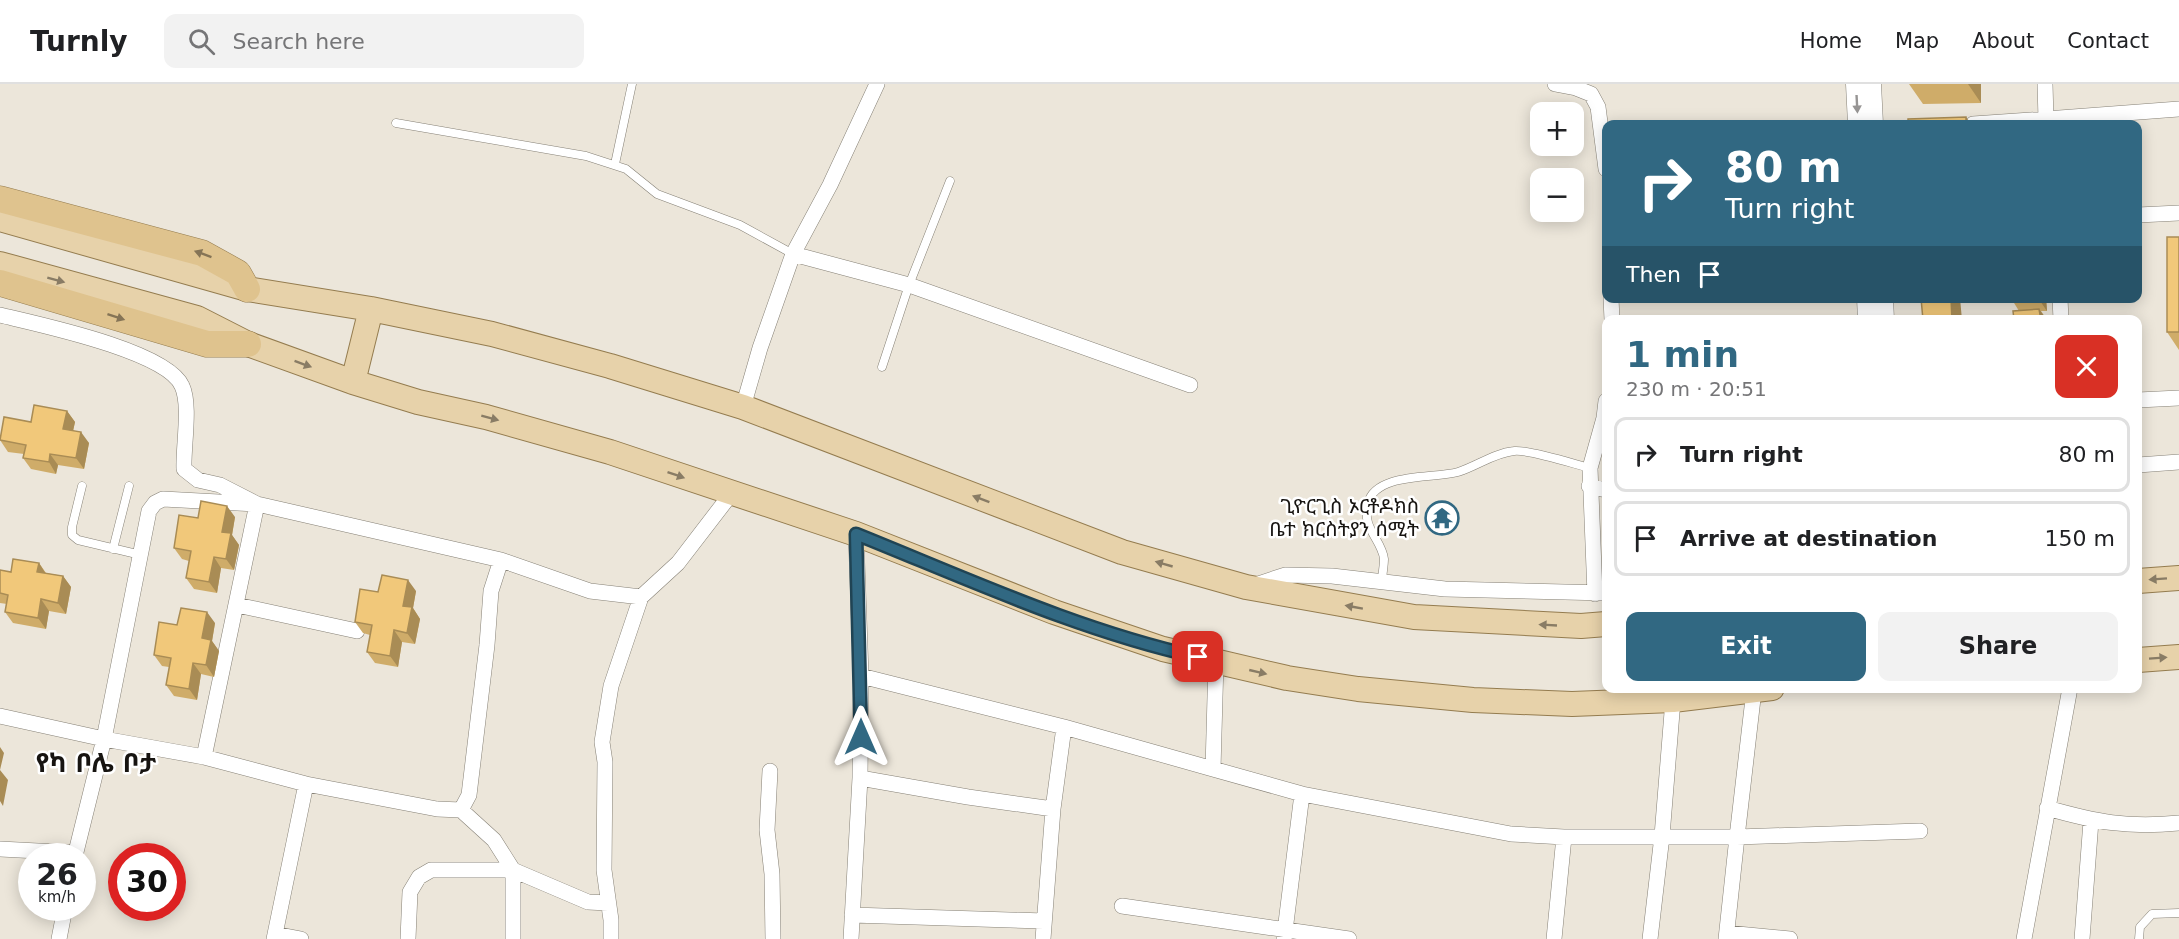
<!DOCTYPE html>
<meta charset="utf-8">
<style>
:root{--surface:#fff;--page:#f2f2f2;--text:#202124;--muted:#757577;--line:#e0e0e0;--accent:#316882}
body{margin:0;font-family:"DejaVu Sans","Noto Sans Ethiopic",sans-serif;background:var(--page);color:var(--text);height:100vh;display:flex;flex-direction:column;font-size:22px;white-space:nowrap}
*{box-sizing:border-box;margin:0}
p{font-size:20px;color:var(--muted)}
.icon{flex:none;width:33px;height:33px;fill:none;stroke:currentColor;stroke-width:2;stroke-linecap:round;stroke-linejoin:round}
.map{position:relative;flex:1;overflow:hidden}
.drawer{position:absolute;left:1602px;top:231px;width:540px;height:378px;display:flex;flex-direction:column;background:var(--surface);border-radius:12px;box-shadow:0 3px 15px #0003}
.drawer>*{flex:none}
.guide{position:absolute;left:1602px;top:36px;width:540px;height:183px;border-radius:12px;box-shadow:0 3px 15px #0003;background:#316882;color:#fff;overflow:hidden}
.controls{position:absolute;left:1530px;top:18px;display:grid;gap:12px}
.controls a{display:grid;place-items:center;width:54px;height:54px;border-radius:12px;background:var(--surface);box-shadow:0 3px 15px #0003;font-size:30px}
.speed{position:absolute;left:18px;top:759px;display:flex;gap:12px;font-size:30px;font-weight:700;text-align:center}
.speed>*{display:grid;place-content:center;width:78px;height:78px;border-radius:50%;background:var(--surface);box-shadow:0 3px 15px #0003;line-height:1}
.speed small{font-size:15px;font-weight:400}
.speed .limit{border:9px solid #d22;background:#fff;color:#111}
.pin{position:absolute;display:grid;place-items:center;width:51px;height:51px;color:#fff;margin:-26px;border-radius:12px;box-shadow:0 3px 9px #0006}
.me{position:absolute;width:66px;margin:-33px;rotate:0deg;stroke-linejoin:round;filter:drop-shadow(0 0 4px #0008)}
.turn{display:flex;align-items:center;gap:21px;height:126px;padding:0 24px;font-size:27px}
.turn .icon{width:78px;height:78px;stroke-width:2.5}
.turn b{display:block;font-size:42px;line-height:51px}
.then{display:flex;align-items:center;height:57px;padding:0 24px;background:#0003;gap:12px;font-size:22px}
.round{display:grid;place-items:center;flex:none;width:63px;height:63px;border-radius:12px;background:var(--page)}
.head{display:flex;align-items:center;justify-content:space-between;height:102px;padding:0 24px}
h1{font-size:36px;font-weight:600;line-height:45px;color:var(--accent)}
.button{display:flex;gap:12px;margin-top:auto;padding:12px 24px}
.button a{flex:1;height:69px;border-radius:12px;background:var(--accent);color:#fff;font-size:24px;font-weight:600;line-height:69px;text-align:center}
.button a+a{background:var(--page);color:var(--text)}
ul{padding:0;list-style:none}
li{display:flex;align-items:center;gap:18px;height:75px;margin:0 12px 9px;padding:0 12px;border:3px solid var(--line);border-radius:12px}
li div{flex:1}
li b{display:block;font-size:22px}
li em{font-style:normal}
header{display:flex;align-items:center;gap:36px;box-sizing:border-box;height:84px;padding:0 30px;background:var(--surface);border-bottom:2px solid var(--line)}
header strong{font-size:28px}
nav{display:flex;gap:33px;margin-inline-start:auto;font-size:21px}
.search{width:420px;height:54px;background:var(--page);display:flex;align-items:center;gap:15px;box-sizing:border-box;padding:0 21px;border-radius:12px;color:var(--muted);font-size:22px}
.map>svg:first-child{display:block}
</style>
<header>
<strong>Turnly</strong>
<div class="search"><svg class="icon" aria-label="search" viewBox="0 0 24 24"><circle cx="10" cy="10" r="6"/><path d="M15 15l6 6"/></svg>Search here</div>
<nav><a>Home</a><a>Map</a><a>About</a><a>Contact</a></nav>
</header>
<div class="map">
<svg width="2179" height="855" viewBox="0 0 2179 855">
<rect width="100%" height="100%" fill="#ece6da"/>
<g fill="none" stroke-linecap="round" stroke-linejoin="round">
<defs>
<path id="service" d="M396 39 586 72 626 85 657 110 740 141 793 170
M615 80 632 0
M882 283 909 201 950 97
M82 402 72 443V451L78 456 141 471
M113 465 129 402
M1382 498C1382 491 1384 482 1384 475 1382 456 1361 444 1368 419 1376 388 1434 395 1458 388 1477 382 1494 369 1514 367 1527 365 1574 380 1590 384
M2139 855 2140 843 2152 830 2179 829"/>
<path id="minor" d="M1555 0 1576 4 1591 10 1598 23 1606 85
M1973 40 2046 35 2045 0
M2047 40 2046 35 2179 25
M2138 131 2179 129
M793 170 909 201 1190 301
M1611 214 1612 236
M2060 214 2061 236
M0 231C37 240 167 267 182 302 191 321 183 363 184 385L198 396 220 401 257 420 204 673
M2138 316 2179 314
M743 323 760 264 793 170 830 101 877 0
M2138 381 2179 378
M1589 402 1606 406
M501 476 590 507 641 513 678 479 731 410
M1252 502 1285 491 1332 492 1445 505 1606 509
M1595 510 1590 384 1604 334 1606 317
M237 521 357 547
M861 592 1064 643
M1754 606 1737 753 1920 747
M0 632 104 655 204 673 306 700 274 855
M1213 685 1302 710 1284 855
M770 687 767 746 772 790 773 855
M860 694 968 713 1053 725
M1302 710 1511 750 1564 753H1737L1726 855
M2047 724C2096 738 2127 744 2179 739
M461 726 494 756 513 786V855
M0 765 76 769
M75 772 104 655 149 427 155 419 163 415 257 420 501 476 491 507 487 561 469 711 461 726 437 725 306 700
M1122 822 1349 855
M852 831 1044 837
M1727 849 1790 855
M275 850 301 855
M59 855 65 824
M408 855 410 808 419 793 431 786H513L588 818 608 819
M611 855V836L604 786 605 678 602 658 611 602 641 513
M851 855 860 694 861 592 856 450
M1043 855 1053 725 1064 643 1213 685 1216 577
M1554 855 1564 753
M1650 855 1662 752 1673 616
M2024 855 2070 604
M2082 855 2091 737"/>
<path id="tertiary" d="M1856 0 1858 40
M1871 0 1873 40
M1867 214 1868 236
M1883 214 1884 236"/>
<path id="primary" d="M0 135 247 205 371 225 492 250 610 282 743 323 1122 468 1246 503 1414 533 1581 542 1606 540
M0 180 197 234 248 260 353 298 418 318 486 333 610 368 856 450 1054 528 1163 565 1287 594 1358 605 1473 616 1572 620 1673 616 1772 604
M353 298 371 225
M2138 497 2179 494
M2138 576 2179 573"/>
<path id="trunk" d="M0 115 202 169 238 189 247 205
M0 199 207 260H248"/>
</defs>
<use href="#service" stroke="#868176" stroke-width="9"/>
<use href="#minor" stroke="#868176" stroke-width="16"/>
<use href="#tertiary" stroke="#868176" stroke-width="21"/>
<use href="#primary" stroke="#947c4f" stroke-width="26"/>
<use href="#trunk" stroke="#947c4f" stroke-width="27"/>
<use href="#service" stroke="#fff" stroke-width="8"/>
<use href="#minor" stroke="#fff" stroke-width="15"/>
<use href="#tertiary" stroke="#fff" stroke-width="20"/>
<use href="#primary" stroke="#e7d2aa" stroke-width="24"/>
<use href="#trunk" stroke="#dfc38e" stroke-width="26"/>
</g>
<path fill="#cfac69" d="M1909 0H1981V19L1923 20Z
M2179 153V266L2167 248Z
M2011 214H2046L2047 227H2041L2047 236H2014L2019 227Z
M67 327 75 338 73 347 89 359 84 385 58 381 56 390 31 385 23 374 24 370 8 368 0 356 31 338Z
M235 433 232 451 239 461 234 486 221 484 217 509 194 505 186 494 189 477 182 475 174 464 198 434Z
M39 479 46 489 63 492 71 503 66 530 49 527 46 545 13 539 5 528 7 520 0 519V486L11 488Z
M416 507 413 524 420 535 415 560 402 558 398 583 375 579 367 568 370 551 363 549 355 538 378 508Z
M215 539 212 557 219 567 214 593 201 590 197 616 174 612 166 601 169 583 162 582 154 571 177 541Z"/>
<path fill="#a98c55" d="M1968 0H1981V19Z
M1966 33 1971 40H1966Z
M1951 214H1960L1962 236H1952Z
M2038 214H2046L2047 227Z
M2039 225 2047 236H2041Z
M67 327 75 338 71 356 63 345Z
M81 348 89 359 84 385 76 374Z
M50 370 58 381 56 390 49 378Z
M227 422 235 433 232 451 239 461 234 486 226 475 222 448Z
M214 473 221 484 217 509 209 498Z
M39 479 46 490 37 488Z
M63 492 71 503 66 530 58 519Z
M408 496 416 507 413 524 420 535 415 560 407 549 403 522Z
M41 515 49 527 46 545 38 534Z
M207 528 215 539 212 557 219 567 214 593 206 581 202 554Z
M394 546 402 558 398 583 390 572Z
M193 579 201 590 197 616 189 605Z
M0 663 4 669 0 686 8 696 3 722 0 717Z"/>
<path fill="#f1c87a" stroke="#a98c55" stroke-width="1.5" d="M1966 33V40H1908V35Z
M2167 153H2179V248H2167Z
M1921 214H1951L1952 236H1923Z
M2039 225 2041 236H2014L2013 227Z
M34 321 67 327 63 345 81 348 76 374 50 370 49 378 23 374 26 361 0 356 4 333 31 338Z
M201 417 227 422 222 448 231 449 226 475 214 473 209 498 186 494 191 467 174 464 179 431 198 434Z
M13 475 39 479 37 488 63 492 58 519 41 515 38 534 5 528 8 511 0 509V486L11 488Z
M382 491 408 496 403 522 412 523 407 549 394 546 390 572 367 568 372 541 355 538 360 505 378 508Z
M181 524 207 528 202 554 211 556 206 581 193 579 189 605 166 601 171 574 154 571 159 538 177 541Z"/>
<defs><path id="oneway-solid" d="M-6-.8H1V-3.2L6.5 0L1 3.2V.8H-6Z" transform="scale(1.5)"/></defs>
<use fill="#979594" href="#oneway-solid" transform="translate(1857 20) rotate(87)"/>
<g fill="#857456">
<use href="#oneway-solid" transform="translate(203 170) rotate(-160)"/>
<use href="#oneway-solid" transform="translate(116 233) rotate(18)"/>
</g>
<g fill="#897c65">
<use href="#oneway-solid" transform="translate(56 196) rotate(15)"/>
<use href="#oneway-solid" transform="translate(303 280) rotate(20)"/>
<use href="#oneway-solid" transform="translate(490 334) rotate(15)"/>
<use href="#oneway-solid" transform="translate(676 391) rotate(19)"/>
<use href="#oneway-solid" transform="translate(981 415) rotate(-159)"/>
<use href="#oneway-solid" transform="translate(1164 480) rotate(-164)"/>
<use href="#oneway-solid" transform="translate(2158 495) rotate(176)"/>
<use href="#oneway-solid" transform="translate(1354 523) rotate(-170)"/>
<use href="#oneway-solid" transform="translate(1548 541) rotate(-177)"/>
<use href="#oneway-solid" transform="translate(2158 574) rotate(-4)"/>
<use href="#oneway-solid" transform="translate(1258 588) rotate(13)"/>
</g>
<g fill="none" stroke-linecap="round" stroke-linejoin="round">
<defs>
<path id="route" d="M861 653 856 450C968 495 1080 547 1198 573"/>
</defs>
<use href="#route" stroke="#204454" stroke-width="15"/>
<use href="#route" stroke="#316882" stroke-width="10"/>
</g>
<defs>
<symbol id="temple-ring" viewBox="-11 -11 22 22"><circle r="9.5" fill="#fff" stroke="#316882" stroke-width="1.5"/><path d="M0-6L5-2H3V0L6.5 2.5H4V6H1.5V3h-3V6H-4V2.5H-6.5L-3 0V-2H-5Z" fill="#316882"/></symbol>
</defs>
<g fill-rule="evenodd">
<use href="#temple-ring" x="1423" y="415" width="38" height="38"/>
</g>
<g text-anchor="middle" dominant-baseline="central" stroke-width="5" stroke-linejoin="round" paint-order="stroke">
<g font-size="20" fill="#171411" stroke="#fff" text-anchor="end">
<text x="1419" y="422">ጊዮርጊስ ኦርቶዶክስ<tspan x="1419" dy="23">ቤተ ክርስትያን ሰሚት</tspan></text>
</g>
<g font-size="26" font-weight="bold" fill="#171411" stroke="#fff">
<text x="96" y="679">የካ ቦሌ ቦታ</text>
</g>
</g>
</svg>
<div class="controls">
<a>+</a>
<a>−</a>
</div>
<div class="speed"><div>26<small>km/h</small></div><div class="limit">30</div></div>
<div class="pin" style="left:1198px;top:573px;background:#d93025"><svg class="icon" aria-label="arrive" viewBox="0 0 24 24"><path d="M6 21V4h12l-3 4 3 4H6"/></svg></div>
<svg class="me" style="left:861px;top:653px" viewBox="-20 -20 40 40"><path d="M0-17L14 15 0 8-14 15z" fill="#316882" stroke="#fff" stroke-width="4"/></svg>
<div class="guide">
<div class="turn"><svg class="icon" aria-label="right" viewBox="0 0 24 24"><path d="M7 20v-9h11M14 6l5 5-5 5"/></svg><div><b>80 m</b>Turn right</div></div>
<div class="then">Then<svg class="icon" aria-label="arrive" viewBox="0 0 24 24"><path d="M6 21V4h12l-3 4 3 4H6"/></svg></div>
</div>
<section class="drawer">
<div class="head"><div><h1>1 min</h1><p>230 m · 20:51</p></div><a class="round" style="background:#d93025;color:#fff"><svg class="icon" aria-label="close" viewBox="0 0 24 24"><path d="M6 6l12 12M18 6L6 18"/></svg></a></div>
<ul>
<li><svg class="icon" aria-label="right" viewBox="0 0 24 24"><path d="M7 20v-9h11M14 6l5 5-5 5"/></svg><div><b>Turn right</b></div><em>80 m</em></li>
<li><svg class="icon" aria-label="arrive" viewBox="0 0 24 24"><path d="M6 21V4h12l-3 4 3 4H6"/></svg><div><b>Arrive at destination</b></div><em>150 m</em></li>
</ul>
<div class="button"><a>Exit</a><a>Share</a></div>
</section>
</div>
